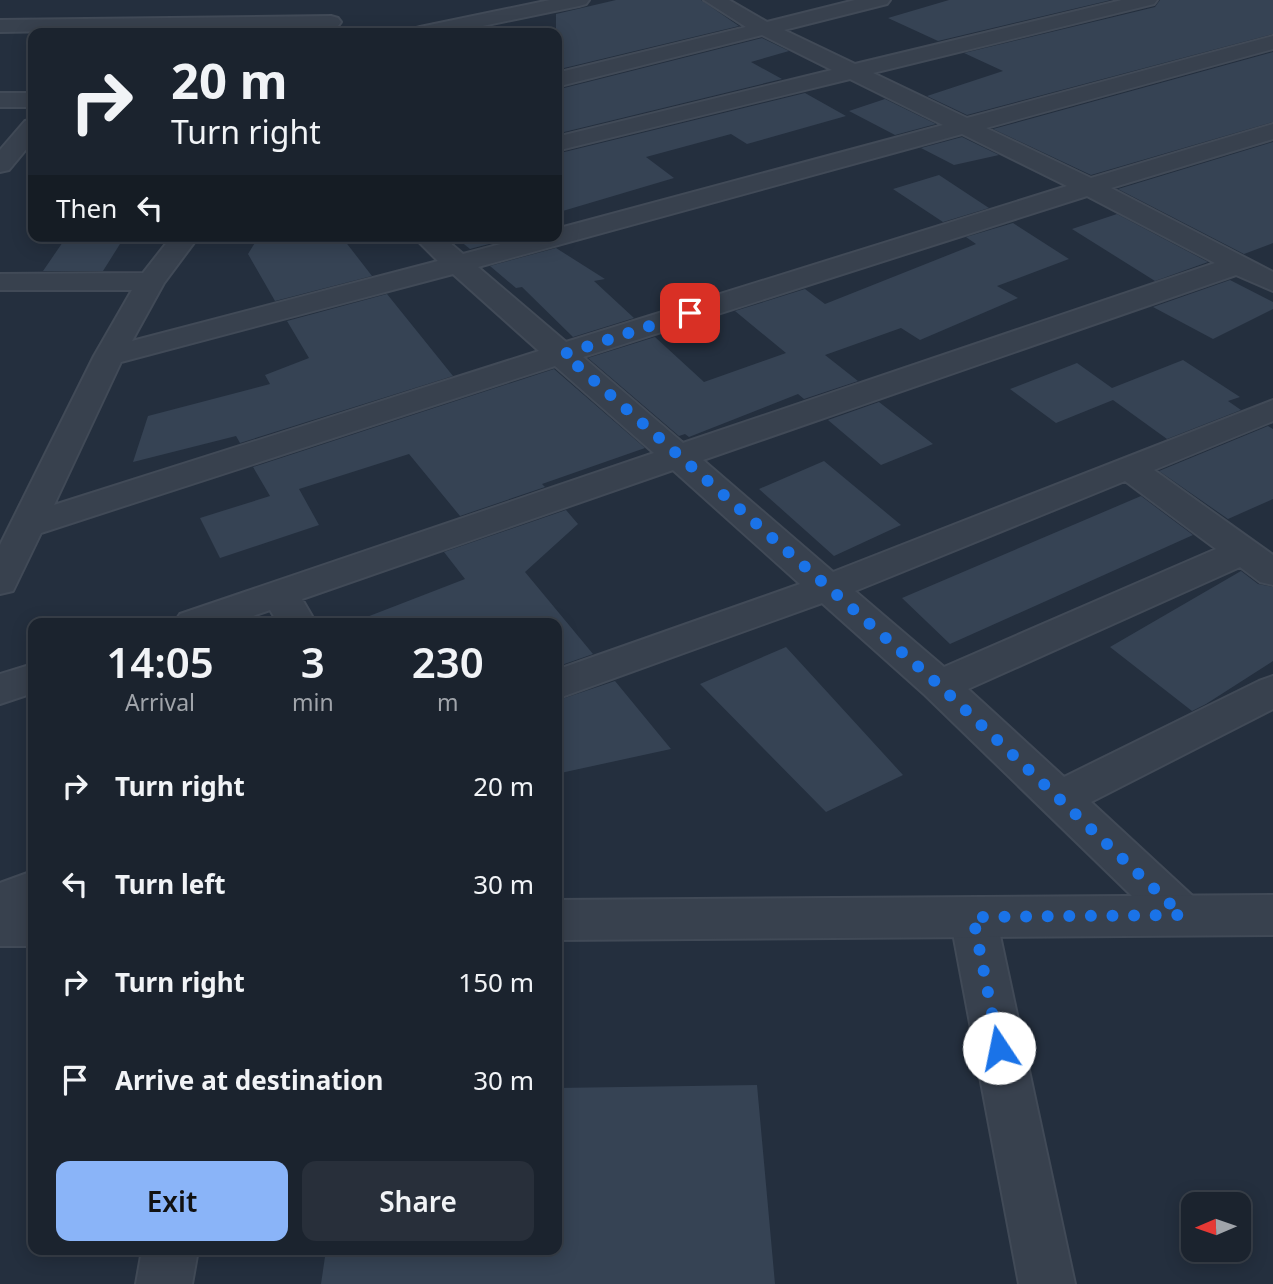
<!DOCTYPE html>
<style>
:root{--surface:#1b232e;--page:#282f3a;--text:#f1f3f6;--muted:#a0a4aa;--line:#39404a;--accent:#8ab4f8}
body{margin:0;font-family:"Noto Sans",sans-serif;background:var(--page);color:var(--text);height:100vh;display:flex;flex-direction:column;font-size:26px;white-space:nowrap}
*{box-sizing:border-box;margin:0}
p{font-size:23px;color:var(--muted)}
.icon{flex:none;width:38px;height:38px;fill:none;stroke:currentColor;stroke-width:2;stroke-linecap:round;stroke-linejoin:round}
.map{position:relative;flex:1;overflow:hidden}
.panel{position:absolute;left:28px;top:618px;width:534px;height:637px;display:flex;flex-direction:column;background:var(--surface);border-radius:14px;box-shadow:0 4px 18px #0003,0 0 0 2px var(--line)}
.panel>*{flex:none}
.top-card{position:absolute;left:28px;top:28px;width:534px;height:214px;border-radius:14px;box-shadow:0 4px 18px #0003,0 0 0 2px var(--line);background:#1b232e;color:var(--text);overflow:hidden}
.needle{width:46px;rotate:268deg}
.fabs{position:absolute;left:1181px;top:1192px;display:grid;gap:14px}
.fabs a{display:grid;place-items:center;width:70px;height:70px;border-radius:14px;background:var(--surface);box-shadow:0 4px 18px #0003,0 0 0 2px var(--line);font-size:35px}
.pin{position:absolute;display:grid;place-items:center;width:60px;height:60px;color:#fff;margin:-30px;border-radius:14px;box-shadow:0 4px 10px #0006}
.me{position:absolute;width:77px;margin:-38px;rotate:349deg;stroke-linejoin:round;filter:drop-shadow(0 0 5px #0008)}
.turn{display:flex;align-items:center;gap:24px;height:147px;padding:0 28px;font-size:32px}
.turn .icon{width:91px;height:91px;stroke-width:2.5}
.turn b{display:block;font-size:49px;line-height:60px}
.then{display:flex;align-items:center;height:66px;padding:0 28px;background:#0003;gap:14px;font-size:26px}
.eta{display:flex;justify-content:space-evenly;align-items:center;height:119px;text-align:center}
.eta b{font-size:42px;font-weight:600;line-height:49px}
.primary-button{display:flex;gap:14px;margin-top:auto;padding:14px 28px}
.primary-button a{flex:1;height:80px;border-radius:14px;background:var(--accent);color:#111;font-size:28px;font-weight:600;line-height:80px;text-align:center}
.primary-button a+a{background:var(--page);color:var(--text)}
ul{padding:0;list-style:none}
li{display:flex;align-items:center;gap:21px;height:98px;padding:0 28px}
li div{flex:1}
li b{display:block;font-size:26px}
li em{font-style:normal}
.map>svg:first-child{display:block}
</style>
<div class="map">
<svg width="1273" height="1284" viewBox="0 0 1273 1284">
<rect width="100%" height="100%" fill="#242f3e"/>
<path fill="#364354" d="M616 0H701L739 26 556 70V14Z
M949 0H1111L938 41 888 18Z
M1160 0H1273V34L967 115 927 96 1003 71 964 53 1155 7Z
M762 38 789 51 751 62 782 79 556 134V90Z
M1273 52V122L1091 175 993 129Z
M805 93 846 116 747 144 731 134 646 157 674 178 556 213V154Z
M885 99 936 124 895 135 849 111Z
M962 137 999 155 954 165 921 148Z
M1273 142V243L1244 254 1118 189Z
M939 175 989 208 943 222 893 189Z
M1117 214 1208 262 1155 281 1072 229Z
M1013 223 1069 259 997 286 1018 298 920 340 901 328 825 355 858 381 804 399 798 394 689 437 685 434 679 436 588 358 655 337 704 382 786 353 735 311 805 289 825 304 976 244 966 237Z
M67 236H125L103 271H43Z
M259 236H341L372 276 275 301 248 254Z
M454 236H520L470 249Z
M556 248 605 279 594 281 634 318 573 337 522 287 516 288 490 266Z
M1230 280 1273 302V309L1213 339 1153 307Z
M387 294 453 376 240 443 236 436 133 462 148 416 270 384 265 375 309 358 287 321Z
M1183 360 1240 397 1228 401 1241 410 1167 439 1113 400 1056 423 1010 389 1077 363 1112 388Z
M554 369 645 448 542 484 545 487 460 516 409 454 299 489 319 525 220 558 200 518 270 496 253 467Z
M879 402 933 444 881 465 828 420Z
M1268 426 1273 429V499L1228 519 1159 471Z
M824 461 901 525 834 556 759 489Z
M1141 496 1193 535 950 644 902 598Z
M566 510 578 524 525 572 593 654 556 667V623H360L359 620 465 579 444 552Z
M1241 571 1258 584 1273 587V661L1206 704 1192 711 1110 647Z
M786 647 903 775 826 812 700 684Z
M615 681 671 749 556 774V701Z
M757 1085 775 1284H321L326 1250H556V1088Z"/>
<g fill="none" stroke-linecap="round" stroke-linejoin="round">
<defs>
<path id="minor" d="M550 0H589L586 4 579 6 449 33H410L413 29 420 27Z
M704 0H729L767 22 855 0H890L887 4 784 30 855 64 1122 0H1157L1154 4 873 73 967 118 1273 36V49L986 128 1091 178 1273 124V139L1111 188 1273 272V291L1236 275 703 460 833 572 1273 400V421L1154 470 1273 555V585L1260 582 1240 567 968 689 1064 777 1259 681 1273 676V709L1091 802 1198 901 1205 915 1198 929 1182 935 1166 929 925 695 822 603 556 699V670L800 584 673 470 302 599 316 623H278L270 610 233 623H174L180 614 654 453 555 366 41 533 13 591 0 594V545L94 356 132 290H0V274L143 273 172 236H199L164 283 132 341 438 261 413 236H442L463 254 531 236H556V229L943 125 850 79 556 151V137L832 70 762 35 556 87V73L746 27ZM962 134 1067 186 566 342 478 267ZM1087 196 1215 263 683 443 583 357ZM453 274 539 351 54 505 121 362ZM1125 481 1216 549 944 667 855 591Z
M331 16 338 18 341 22 338 26 0 32V20Z
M0 93H33V107H0Z
M33 119V141L9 170 0 172V150L25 121Z
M33 664V693L0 704V674Z
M33 871V910L0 922V883Z
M973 897 989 903 996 917 1075 1284H1019L950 917 957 903Z
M142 1250H198L192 1284H136Z"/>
<path id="tertiary" d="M1273 895V935L556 940V900Z
M0 906H33V946H0Z"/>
</defs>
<use href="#minor" stroke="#414a57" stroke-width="4"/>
<use href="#tertiary" stroke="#414a57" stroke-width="4"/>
<use href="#minor" fill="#38414e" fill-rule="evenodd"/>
<use href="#tertiary" fill="#38414e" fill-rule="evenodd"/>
</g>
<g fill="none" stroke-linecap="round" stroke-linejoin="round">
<path stroke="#1a73e8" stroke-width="12" stroke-dasharray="0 21.6" d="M690 313 564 354 939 685 1182 915 973 917 999 1048"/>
</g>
</svg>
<div class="fabs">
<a><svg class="needle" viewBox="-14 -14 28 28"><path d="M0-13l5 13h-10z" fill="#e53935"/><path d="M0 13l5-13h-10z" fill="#a0a4aa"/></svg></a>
</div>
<div class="pin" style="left:690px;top:313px;background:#d93025"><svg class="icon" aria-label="arrive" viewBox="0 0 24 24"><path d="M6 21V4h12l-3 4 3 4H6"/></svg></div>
<svg class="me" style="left:999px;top:1048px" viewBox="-20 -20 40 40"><circle r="19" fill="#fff"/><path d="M0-13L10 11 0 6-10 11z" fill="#1a73e8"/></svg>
<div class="top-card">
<div class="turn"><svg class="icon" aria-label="right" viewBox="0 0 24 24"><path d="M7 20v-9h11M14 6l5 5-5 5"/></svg><div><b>20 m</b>Turn right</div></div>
<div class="then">Then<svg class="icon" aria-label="left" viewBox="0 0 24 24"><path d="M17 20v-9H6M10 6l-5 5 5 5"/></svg></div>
</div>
<section class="panel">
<div class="eta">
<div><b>14:05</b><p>Arrival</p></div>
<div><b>3</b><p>min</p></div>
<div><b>230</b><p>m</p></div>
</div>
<ul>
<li><svg class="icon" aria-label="right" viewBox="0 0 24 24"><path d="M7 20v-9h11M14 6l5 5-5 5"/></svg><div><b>Turn right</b></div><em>20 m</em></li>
<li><svg class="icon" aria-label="left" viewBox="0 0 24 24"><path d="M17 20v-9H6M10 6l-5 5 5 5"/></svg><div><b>Turn left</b></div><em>30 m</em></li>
<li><svg class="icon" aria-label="right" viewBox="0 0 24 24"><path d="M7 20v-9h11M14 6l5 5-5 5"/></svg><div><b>Turn right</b></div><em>150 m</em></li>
<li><svg class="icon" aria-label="arrive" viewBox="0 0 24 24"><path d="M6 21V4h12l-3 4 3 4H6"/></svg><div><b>Arrive at destination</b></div><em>30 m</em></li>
</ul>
<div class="primary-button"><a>Exit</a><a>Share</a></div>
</section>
</div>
